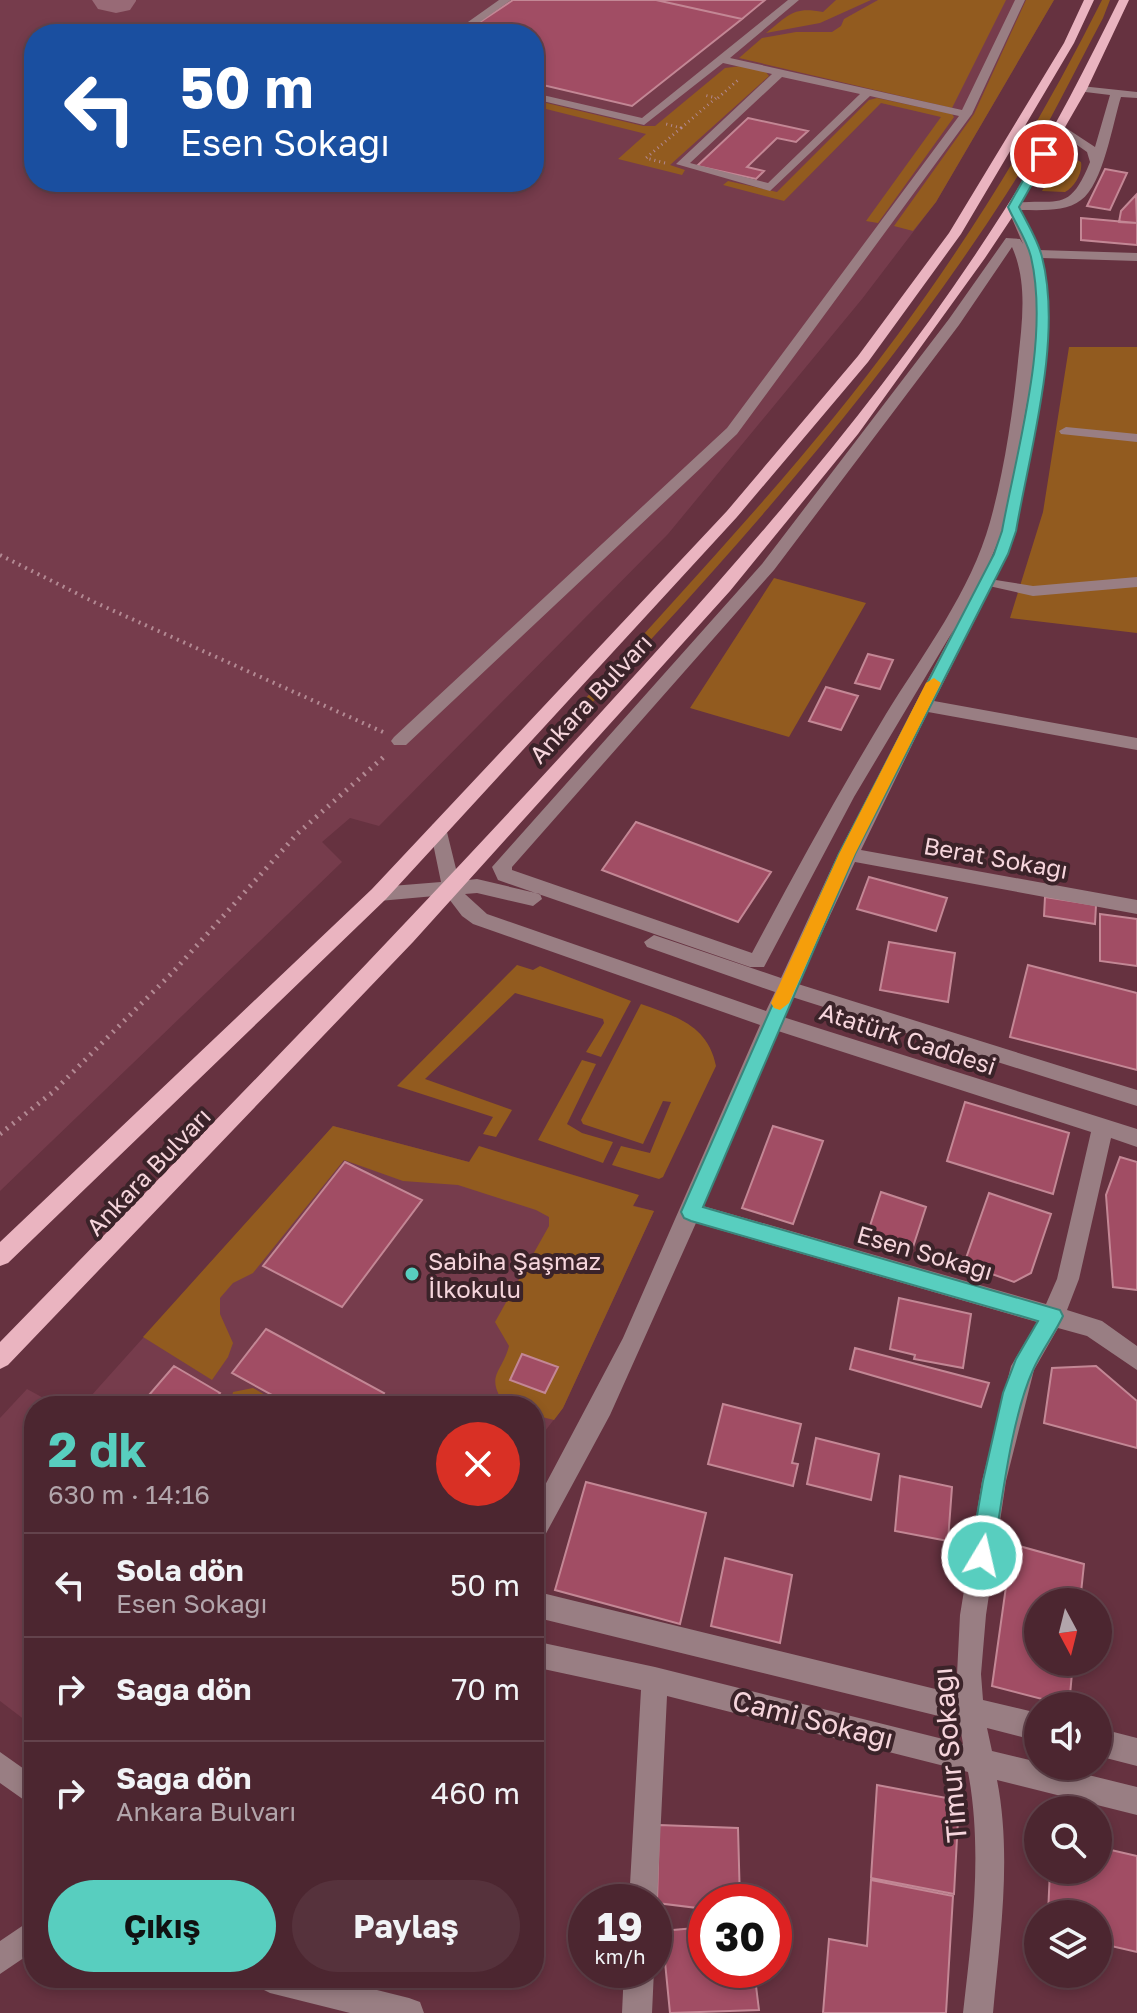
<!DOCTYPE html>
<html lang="tr">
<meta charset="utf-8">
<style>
:root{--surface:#4c2630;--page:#56323c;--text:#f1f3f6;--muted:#b2a5ab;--line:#63434c;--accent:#58cebf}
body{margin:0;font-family:"Golos Text",sans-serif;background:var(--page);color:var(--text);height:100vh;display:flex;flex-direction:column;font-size:30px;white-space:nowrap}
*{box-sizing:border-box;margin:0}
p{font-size:26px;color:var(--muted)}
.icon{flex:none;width:44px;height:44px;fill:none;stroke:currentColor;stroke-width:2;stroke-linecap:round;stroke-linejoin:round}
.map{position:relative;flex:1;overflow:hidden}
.details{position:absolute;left:24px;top:1396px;width:520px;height:592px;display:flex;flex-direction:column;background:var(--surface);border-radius:32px;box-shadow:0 4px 12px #0003,0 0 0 2px var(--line)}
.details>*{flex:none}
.top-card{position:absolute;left:24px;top:24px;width:520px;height:168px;border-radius:32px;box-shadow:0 4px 12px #0003,0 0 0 2px var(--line);background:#1a4fa0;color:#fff;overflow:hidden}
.needle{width:52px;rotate:173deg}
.fabs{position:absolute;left:1024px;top:1588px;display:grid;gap:16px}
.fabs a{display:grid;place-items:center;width:88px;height:88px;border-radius:50%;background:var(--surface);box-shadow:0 4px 12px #0003,0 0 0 2px var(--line);font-size:40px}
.speed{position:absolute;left:568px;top:1884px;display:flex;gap:16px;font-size:40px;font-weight:700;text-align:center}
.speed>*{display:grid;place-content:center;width:104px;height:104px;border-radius:50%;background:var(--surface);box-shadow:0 4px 12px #0003,0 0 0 2px var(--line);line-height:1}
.speed small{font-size:20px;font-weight:400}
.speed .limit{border:12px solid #d22;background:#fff;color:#111}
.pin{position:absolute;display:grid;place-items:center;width:68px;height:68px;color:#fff;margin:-34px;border:4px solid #fff;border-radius:50%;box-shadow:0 2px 8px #0007}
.me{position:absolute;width:88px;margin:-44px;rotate:9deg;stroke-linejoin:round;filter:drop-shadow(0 0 6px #0008)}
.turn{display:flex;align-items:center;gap:28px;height:168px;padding:0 24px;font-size:36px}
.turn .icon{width:104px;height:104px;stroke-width:2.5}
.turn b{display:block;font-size:56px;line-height:68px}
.round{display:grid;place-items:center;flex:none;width:84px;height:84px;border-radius:42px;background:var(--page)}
.summary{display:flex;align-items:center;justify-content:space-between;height:136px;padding:0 24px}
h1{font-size:48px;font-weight:700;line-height:60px;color:var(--accent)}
.button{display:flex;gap:16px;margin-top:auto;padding:16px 24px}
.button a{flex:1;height:92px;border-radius:48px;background:var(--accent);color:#111;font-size:32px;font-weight:700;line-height:92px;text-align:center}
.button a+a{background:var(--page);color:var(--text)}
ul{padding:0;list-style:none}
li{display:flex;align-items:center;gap:24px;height:104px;padding:0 24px;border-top:2px solid var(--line)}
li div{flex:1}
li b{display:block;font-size:30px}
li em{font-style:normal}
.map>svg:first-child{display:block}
</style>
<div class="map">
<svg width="1137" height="2013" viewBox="0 0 1137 2013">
<rect width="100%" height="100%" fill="#663240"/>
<path fill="#763c4c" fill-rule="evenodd" d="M0 0H1054L936 202 862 299 668 534 379 826 350 818 322 842 342 862 0 1191ZM34 34H534V182H34Z
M333 1126 654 1211 563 1408 534 1445V1406H82Z
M27 1389 58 1406H34V1727L0 1701V1418Z"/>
<path fill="#925b1f" d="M836 0H871L820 23 766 33C789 15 793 6 823 12Z
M878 0H1006L952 108 739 58 762 38 796 32H832L841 26 844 19Z
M1026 0H1054L936 202 913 231 894 226 974 114Z
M1102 0H1110L1103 18C1072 76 1043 137 1007 193 878 393 718 570 555 742L585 699C669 606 755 514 834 417 939 288 1028 148 1102 0Z
M741 66 766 72 769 76 670 165 685 170 682 175 618 159 646 134 534 106V100L643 126H655L725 68Z
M877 98 952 114 954 117 878 223 866 221 941 117 881 103 784 201 723 185 728 181 777 192 869 100Z
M1063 153 1081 162C1083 172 1075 187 1065 192L1042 191Z
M1069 347H1137V633L1010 618 1043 512Z
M774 578 866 603 789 737 690 708Z
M517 965 533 970 540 966 631 1001 601 1057 586 1052 604 1023 603 1019 515 993 425 1079 512 1110 496 1137 483 1134 493 1117 397 1086Z
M641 1004C675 1016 708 1025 716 1066L663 1177 659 1179 612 1165 621 1146 650 1153 671 1102 663 1101 643 1144 583 1124 581 1120Z
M582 1060 596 1064 567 1124 582 1133 613 1142 603 1163 538 1140Z
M333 1126 469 1162 479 1146 639 1195 633 1206 654 1211 563 1408 554 1420 534 1415V1406L504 1403C485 1375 502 1373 509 1346L495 1322 549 1226V1217L536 1210 458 1185 403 1181 344 1160 253 1273 233 1283 220 1298V1314L233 1343 228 1357 212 1380 143 1337Z
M253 1388 284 1406H230L233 1392Z"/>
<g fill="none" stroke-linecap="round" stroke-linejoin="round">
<path fill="#986a76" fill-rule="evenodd" d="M92 0H136V1L130 10 116 13 98 9Z"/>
</g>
<path fill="#a14d64" stroke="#c38795" stroke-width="2" d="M513 0H656L742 19 632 106 534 83V34H462Z
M656 0H765L742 19Z
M748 118 808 131 796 142 777 138 747 167 764 171 756 179 697 166Z
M1105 169 1127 173 1110 210 1087 206Z
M1136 195 1137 223 1119 222 1121 211Z
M1081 218 1137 223V245L1081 240Z
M868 654 893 660 880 689 855 683Z
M826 687 858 696 841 730 809 721Z
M636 822 771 872 738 922 602 870Z
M869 877 947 898 936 931 857 909Z
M1045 897 1096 905 1095 924 1044 916Z
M1100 914 1137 919V966L1100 961Z
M889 942 955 953 948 1002 880 990Z
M1028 965 1137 993V1070L1010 1037Z
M965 1102 1069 1133 1053 1194 947 1161Z
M773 1126 823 1141 793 1224 742 1208Z
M1120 1157 1137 1162V1290L1113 1287 1106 1195Z
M345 1162 422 1200 342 1307 263 1266Z
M881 1192 926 1207 912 1250 867 1235Z
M989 1193 1051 1214 1031 1273 1014 1282 964 1264Z
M899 1298 971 1314 963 1368 914 1359 915 1355 890 1349Z
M266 1329 384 1393 375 1406H292L232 1373Z
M855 1348 989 1383 981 1407 850 1369Z
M522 1354 558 1367 545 1393 510 1380Z
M174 1366 220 1393 210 1406H167L149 1395Z
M1096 1366 1137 1401V1448L1044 1423 1052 1368Z
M723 1404 801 1424 792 1463 798 1464 793 1486 708 1464Z
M816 1438 879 1454 871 1500 807 1484Z
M900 1476 952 1487 948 1541 895 1531Z
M586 1482 706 1513 680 1624 555 1590Z
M1012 1544 1084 1564 1080 1602H1038V1662H1073L1069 1706 992 1686Z
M725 1558 792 1575 780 1643 711 1626Z
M877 1785 952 1799 951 1817 958 1819 954 1894 871 1878Z
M659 1825 738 1828 740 1902H706V1909L657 1903Z
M1098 1847 1137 1856V1952L1111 1946 1112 1935 1098 1931V1914H1048L1050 1870H1098Z
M871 1880 953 1896 946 2013H823L829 1939 867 1946Z
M706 1927V1970H754L759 2010 670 2013 662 1931Z"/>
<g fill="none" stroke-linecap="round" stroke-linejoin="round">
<path stroke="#b38993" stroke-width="3" stroke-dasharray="1 4" stroke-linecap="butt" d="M718 98 738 80
M681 128 716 98 704 95
M665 163 646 158 681 128 666 124"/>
<path stroke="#b38993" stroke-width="4" stroke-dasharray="2 5" stroke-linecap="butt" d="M0 555 94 602 383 732"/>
<path stroke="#b38993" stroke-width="5" stroke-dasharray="2 6" stroke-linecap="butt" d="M0 1134 53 1092 173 972 297 834 387 754"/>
<path fill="#997e83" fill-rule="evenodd" d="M499 0H511L463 34H451Z
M788 0H799L730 58 962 110 1015 0H1025L972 114 737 434 406 745H394L391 741 394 737 727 428 959 116 870 96 770 191 676 164 772 74 723 63 644 125 534 99V93L642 118ZM782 77 860 94 768 183 690 163Z
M1081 86 1137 92V98L1121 97C1113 122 1103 185 1081 200 1066 212 1040 210 1021 210L1038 250 1137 253V261L1041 258C1053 306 1047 351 1039 400L1032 404 1027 403 1006 522 983 578 1033 586 1137 577V587L1033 596 980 584 970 602H980L982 606 934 701 1137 738V750L928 712 861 850 1137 900V914L855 862 798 984 1137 1090V1106L792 997 783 1017 1137 1129V1147L1111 1138 1079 1279 1067 1310 1102 1321 1137 1346V1370L1087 1336 1058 1328 1034 1370 1006 1481 986 1615 981 1674 983 1700 1038 1713V1741L987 1728 992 1751 1038 1762V1766H1052L1137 1787V1815L997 1780C1012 1856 1000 1937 993 2013H963C972 1934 983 1851 968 1772L667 1696 657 1902 654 1910V1902H629L641 1690 534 1667V1641L655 1667 963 1744 959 1721 534 1617V1591L956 1694 960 1615 982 1481 1011 1366 1037 1322 696 1223 610 1415 543 1539 534 1542V1506L623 1338 760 1025 473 924 462 916 446 895 379 901 370 894 379 887 441 882 430 829 433 824H445L459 881 477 879 540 894 542 899 533 906 477 893 465 894 487 914 766 1011 775 992 647 947 644 942 654 935 781 978 838 854 954 629 854 797 764 967H750L498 880 492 867 762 564 949 319 1006 238 1020 239 1023 244 1007 207 1009 204C1056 196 1068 217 1090 162L1087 152 1053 128 1063 126 1095 147 1110 95 1077 91 1075 89ZM1012 247C1028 283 1022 322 1018 361 1013 412 1004 472 990 522 971 591 923 654 886 714 839 792 795 872 752 953L512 870V867L774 570 959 325ZM778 1031 1091 1132 1057 1279 1046 1304 703 1206Z
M1066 427 1137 434V442L1061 434 1059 431Z
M1098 1728 1137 1738V1766L1098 1756Z
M0 1752 34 1776V1807L0 1783Z
M34 1918V1951L0 1974V1941Z
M624 1970H654L652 2013H622Z
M255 1978H329L409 1998 420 2002 424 2013H350L270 1993 260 1988Z"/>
<path fill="#eab4c0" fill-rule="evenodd" d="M1084 0H1094L1074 43 961 234 868 362 737 517 386 899 8 1263 0 1266V1242L372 889 727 511 858 356 949 233 1064 43Z
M1119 0H1129L1087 89 1019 207 985 258 858 434 730 591 413 942 8 1365 0 1369V1342C189 1148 378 955 561 756 720 583 879 408 1005 209 1048 142 1084 71 1119 0Z"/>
</g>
<path fill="#58cebf" stroke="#39867c" stroke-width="2" d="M1044 151 1049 154 1019 207C1027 223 1038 240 1042 257 1063 338 1030 449 1016 531L1008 554 855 854 703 1207 1060 1310 1063 1316C1054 1335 1041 1351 1033 1370 1011 1419 1002 1501 993 1556L990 1564 982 1567 973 1564 970 1556 983 1481 1003 1393 1016 1359 1038 1321 691 1221 684 1218 681 1212 839 854 994 554 1002 531C1017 449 1050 339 1031 257 1027 240 1015 223 1008 207L1038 154Z"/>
<path fill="#f59e0b" d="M934 678 941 683 855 854 789 1003 780 1010 774 1008 771 1003 839 854 926 683Z"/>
<circle fill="#58cebf" stroke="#3b2329" stroke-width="3" cx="412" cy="1274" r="8"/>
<g text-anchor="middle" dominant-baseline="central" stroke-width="8" stroke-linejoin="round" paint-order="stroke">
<g font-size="24" fill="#f6d5dc" stroke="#3b2329">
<text transform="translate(590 698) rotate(-47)">Ankara Bulvarı</text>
<text transform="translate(996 857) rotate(10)">Berat Sokağı</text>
<text transform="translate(908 1038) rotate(18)">Atatürk Caddesi</text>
<text transform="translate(148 1171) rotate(-46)">Ankara Bulvarı</text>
<text transform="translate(925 1252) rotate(16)">Esen Sokağı</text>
</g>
<g font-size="24" fill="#f6d5dc" stroke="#3b2329" text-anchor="start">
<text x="428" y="1260">Sabiha Şaşmaz<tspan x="428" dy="28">İlkokulu</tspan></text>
</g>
<g font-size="28" fill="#f6d5dc" stroke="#3b2329">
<text transform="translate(813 1719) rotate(14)">Cami Sokağı</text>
<text transform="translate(949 1755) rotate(-95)">Timur Sokağı</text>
</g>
</g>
</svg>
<div class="fabs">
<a><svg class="needle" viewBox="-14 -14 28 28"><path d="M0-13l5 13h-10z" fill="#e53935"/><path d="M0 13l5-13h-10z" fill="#b2a5ab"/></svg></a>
<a><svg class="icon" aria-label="sound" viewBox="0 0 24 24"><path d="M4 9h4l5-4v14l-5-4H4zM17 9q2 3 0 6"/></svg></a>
<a><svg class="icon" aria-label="search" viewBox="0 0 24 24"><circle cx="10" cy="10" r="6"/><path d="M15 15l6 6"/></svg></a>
<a><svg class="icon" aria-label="layers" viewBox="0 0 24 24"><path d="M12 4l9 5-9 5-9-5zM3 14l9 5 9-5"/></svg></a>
</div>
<div class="speed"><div>19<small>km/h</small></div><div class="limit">30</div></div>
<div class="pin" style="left:1044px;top:154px;background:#d93025"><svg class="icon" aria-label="arrive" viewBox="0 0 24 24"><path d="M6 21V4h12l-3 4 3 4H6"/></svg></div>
<svg class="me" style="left:982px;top:1556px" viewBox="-20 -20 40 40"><circle r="17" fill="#58cebf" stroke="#fff" stroke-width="3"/><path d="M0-11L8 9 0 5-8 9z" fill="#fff"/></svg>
<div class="top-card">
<div class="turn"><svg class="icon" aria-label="left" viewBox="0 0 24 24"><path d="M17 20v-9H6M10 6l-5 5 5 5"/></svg><div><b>50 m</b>Esen Sokağı</div></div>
</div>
<section class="details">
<div class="summary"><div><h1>2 dk</h1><p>630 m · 14:16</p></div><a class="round" style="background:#d93025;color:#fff"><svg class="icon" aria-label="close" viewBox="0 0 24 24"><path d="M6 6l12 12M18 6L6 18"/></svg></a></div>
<ul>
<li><svg class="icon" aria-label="left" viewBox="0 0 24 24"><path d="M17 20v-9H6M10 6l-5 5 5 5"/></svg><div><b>Sola dön</b><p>Esen Sokağı</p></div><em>50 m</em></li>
<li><svg class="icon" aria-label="right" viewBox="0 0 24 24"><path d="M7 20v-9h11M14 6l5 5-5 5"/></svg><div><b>Sağa dön</b></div><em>70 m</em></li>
<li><svg class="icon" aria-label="right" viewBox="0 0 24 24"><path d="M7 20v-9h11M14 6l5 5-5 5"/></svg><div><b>Sağa dön</b><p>Ankara Bulvarı</p></div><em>460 m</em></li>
</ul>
<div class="button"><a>Çıkış</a><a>Paylaş</a></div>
</section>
</div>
